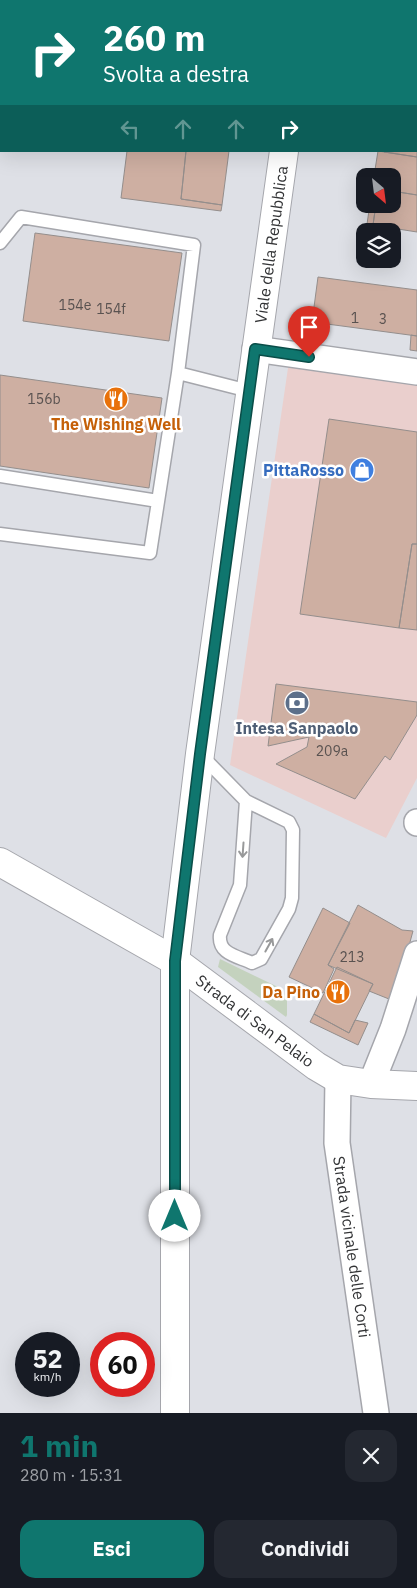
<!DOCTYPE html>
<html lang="it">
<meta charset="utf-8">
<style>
:root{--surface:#171b24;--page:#242831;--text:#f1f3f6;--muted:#9ea1a6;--accent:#0f766e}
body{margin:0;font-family:"IBM Plex Sans",sans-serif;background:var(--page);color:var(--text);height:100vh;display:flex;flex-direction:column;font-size:19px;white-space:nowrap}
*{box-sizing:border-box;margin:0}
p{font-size:16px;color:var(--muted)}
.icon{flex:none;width:28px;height:28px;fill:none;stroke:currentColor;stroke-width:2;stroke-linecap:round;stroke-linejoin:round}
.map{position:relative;height:1413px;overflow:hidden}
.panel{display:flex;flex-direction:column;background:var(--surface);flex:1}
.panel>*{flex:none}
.hud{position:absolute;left:0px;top:0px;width:418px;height:152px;box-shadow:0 5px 20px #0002;background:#0f766e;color:#fff;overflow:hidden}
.needle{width:32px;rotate:152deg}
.fabs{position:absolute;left:356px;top:168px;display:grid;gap:10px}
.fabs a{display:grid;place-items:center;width:45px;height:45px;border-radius:10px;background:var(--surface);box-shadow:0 5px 20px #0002;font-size:25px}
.speed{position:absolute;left:15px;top:1332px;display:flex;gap:10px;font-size:25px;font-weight:700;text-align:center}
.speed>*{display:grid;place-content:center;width:65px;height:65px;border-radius:50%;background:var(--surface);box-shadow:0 5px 20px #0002;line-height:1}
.speed small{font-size:12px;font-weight:400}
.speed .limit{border:8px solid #d22;background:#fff;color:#111}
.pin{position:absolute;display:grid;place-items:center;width:42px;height:42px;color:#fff;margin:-51px -21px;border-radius:50% 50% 50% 0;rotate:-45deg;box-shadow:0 0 5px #0007}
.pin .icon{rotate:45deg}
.me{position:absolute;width:55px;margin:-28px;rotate:0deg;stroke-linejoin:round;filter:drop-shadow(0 0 4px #0008)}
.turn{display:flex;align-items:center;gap:18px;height:105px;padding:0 20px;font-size:22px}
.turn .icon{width:65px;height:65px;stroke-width:2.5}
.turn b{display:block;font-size:35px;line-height:42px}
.lanes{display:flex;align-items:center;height:48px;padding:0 20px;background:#0003;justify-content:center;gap:25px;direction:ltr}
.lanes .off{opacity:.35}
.round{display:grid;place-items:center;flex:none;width:52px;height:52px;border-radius:15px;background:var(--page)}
.head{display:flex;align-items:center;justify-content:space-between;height:85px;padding:0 20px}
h1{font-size:30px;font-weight:800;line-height:38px;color:var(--accent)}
.primary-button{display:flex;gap:10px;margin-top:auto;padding:10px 20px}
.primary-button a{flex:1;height:58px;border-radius:15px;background:var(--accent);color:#fff;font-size:20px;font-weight:800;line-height:58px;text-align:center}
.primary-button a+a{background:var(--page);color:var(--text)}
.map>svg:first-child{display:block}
</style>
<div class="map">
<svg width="417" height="1413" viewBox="0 0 417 1413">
<rect width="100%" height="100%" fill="#dee0e6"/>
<path fill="#eacfcd" d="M289 361 417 380V778L386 838 230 765Z"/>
<path fill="#c4d2be" d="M220 959 278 987 287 998V1015L286 1017 218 967Z"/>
<path fill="#ceafa2" stroke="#948e8c" d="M417 122V157L384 152 416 151Z
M127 151H186L181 199 222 205 221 211 121 198Z
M186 151H229L222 205 181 199Z
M378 151 417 157V195L392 191V176H374Z
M392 191 417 195V232L373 225 376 204H392Z
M370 204H376L373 225 367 224Z
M35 233 182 253 169 341 23 321Z
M318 277 417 290V336L312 322Z
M411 335 417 336V351L410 350Z
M0 375 162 398 149 488 0 466Z
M329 419 417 432V544H412L399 628 300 614Z
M412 544H417V630L399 628Z
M276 684 417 702V715L390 760 385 756 355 799 276 764 307 747 309 737 268 746Z
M358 905 402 930 413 931 394 1001 369 991 373 984 328 965Z
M323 908 350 923 328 965 334 969 323 993 289 977Z
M337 967 373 984 349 1033 314 1014Z
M314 1014 349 1033 355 1020 368 1023 358 1045 310 1022Z"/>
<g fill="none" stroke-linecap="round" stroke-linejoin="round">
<defs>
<path id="lane" d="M0 243 21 217 194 245 178 373 150 553 0 534
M178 373 249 391
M0 476 158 501
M202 756 246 801 289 822 293 830 292 898 289 909 261 959 252 963C237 956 218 954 220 935L240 885 246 801"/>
<g id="street">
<path d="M255 349 417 372"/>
<path d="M417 822V823"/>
<path id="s1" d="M338 1079 337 1143 376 1413"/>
<path d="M371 1084 393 1029 417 954"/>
</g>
<g id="secondary">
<path id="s2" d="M0 862 175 961 316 1066 338 1079 371 1084 417 1086"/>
</g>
<g id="primary">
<path d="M304 1V0"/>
<path id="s3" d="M175 1413V961L200 754 284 151"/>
</g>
</defs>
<use href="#lane" stroke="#a5a6ac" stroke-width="15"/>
<use href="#street" stroke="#a5a6ac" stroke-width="28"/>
<use href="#secondary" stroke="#a5a6ac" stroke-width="30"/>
<use href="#primary" stroke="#a5a6ac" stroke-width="30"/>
<use href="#lane" stroke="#fff" stroke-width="12"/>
<use href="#street" stroke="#fff" stroke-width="25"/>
<use href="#secondary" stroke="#fff" stroke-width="28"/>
<use href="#primary" stroke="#fff" stroke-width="28"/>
</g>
<defs><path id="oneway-shaft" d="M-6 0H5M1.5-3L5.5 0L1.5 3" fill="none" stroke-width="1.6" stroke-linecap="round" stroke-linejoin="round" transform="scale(1.25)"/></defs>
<g stroke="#98999a">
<use href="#oneway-shaft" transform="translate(243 850) rotate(94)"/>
<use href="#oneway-shaft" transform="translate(269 945) rotate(-61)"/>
</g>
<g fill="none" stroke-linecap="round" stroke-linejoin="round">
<defs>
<path id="route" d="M175 1216V961L200 754 255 349 309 357"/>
</defs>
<use href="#route" stroke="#0a4d48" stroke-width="12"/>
<use href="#route" stroke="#0f766e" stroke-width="9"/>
</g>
<defs>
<symbol id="restaurant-disc" viewBox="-11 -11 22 22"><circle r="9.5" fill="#e8710a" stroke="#fff"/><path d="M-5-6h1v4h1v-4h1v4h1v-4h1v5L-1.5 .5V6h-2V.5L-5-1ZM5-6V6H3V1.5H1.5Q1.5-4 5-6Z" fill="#fff"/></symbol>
<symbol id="shop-disc" viewBox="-11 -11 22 22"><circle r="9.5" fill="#3f7fe0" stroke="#fff"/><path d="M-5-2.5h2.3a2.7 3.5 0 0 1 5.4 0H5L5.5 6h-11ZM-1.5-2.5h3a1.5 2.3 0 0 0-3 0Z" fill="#fff"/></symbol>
<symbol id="bank-disc" viewBox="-11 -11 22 22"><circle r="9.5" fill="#5c6f8a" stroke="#fff"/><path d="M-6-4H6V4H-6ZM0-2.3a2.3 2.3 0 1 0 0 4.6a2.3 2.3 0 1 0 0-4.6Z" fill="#fff"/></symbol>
</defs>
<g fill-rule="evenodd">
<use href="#restaurant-disc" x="102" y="385" width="28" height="28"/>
<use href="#shop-disc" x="348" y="456" width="28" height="28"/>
<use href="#bank-disc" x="283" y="689" width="28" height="28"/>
<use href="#restaurant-disc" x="324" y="978" width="28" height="28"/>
</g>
<g text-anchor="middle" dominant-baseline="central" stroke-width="5" stroke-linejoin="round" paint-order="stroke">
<g font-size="14" fill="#595250">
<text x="75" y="305">154e</text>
<text x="111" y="309">154f</text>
<text x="355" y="318">1</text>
<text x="383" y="319">3</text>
<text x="44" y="399">156b</text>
<text x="332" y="751">209a</text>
<text x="352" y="957">213</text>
</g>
<g font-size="16" fill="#323335" stroke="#fff">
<text stroke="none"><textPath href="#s3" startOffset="1175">Viale della Repubblica</textPath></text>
<text stroke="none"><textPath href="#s2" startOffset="301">Strada di San Pelaio</textPath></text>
<text stroke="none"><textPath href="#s1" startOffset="169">Strada vicinale delle Corti</textPath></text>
</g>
<g font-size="16" font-weight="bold" fill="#c56008" stroke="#fff">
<text x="116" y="424">The Wishing Well</text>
<text x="320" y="992" text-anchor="end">Da Pino</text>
</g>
<g font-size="16" font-weight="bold" fill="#366cbe" stroke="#fff" text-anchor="end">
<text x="344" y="470">PittaRosso</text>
</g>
<g font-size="16" font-weight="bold" fill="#4e5e75" stroke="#fff">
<text x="297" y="728">Intesa Sanpaolo</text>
</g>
</g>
</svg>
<div class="fabs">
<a><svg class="needle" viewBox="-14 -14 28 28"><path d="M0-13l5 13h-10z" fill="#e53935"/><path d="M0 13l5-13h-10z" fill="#9ea1a6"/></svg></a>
<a><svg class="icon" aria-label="layers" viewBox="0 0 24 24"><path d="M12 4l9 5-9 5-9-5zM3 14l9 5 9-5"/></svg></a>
</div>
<div class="speed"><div>52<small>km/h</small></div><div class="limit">60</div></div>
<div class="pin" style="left:309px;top:357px;background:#d93025"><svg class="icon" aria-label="arrive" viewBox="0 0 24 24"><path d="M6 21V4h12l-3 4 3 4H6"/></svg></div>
<svg class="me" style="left:175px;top:1216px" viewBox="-20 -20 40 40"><circle r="19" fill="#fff"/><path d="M0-13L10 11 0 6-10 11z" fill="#0f766e"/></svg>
<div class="hud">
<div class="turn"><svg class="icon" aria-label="right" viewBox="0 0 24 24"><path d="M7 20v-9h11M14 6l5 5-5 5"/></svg><div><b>260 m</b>Svolta a destra</div></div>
<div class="lanes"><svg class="icon off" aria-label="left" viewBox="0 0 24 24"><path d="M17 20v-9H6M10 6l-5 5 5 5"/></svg><svg class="icon off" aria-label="ahead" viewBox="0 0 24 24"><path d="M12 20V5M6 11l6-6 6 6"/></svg><svg class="icon off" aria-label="ahead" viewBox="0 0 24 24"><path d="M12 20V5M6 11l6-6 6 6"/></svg><svg class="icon" aria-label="right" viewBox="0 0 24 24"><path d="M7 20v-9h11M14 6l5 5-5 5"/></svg></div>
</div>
</div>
<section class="panel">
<div class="head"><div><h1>1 min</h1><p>280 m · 15:31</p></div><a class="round"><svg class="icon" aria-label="close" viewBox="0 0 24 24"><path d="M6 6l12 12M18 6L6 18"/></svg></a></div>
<div class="primary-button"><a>Esci</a><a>Condividi</a></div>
</section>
